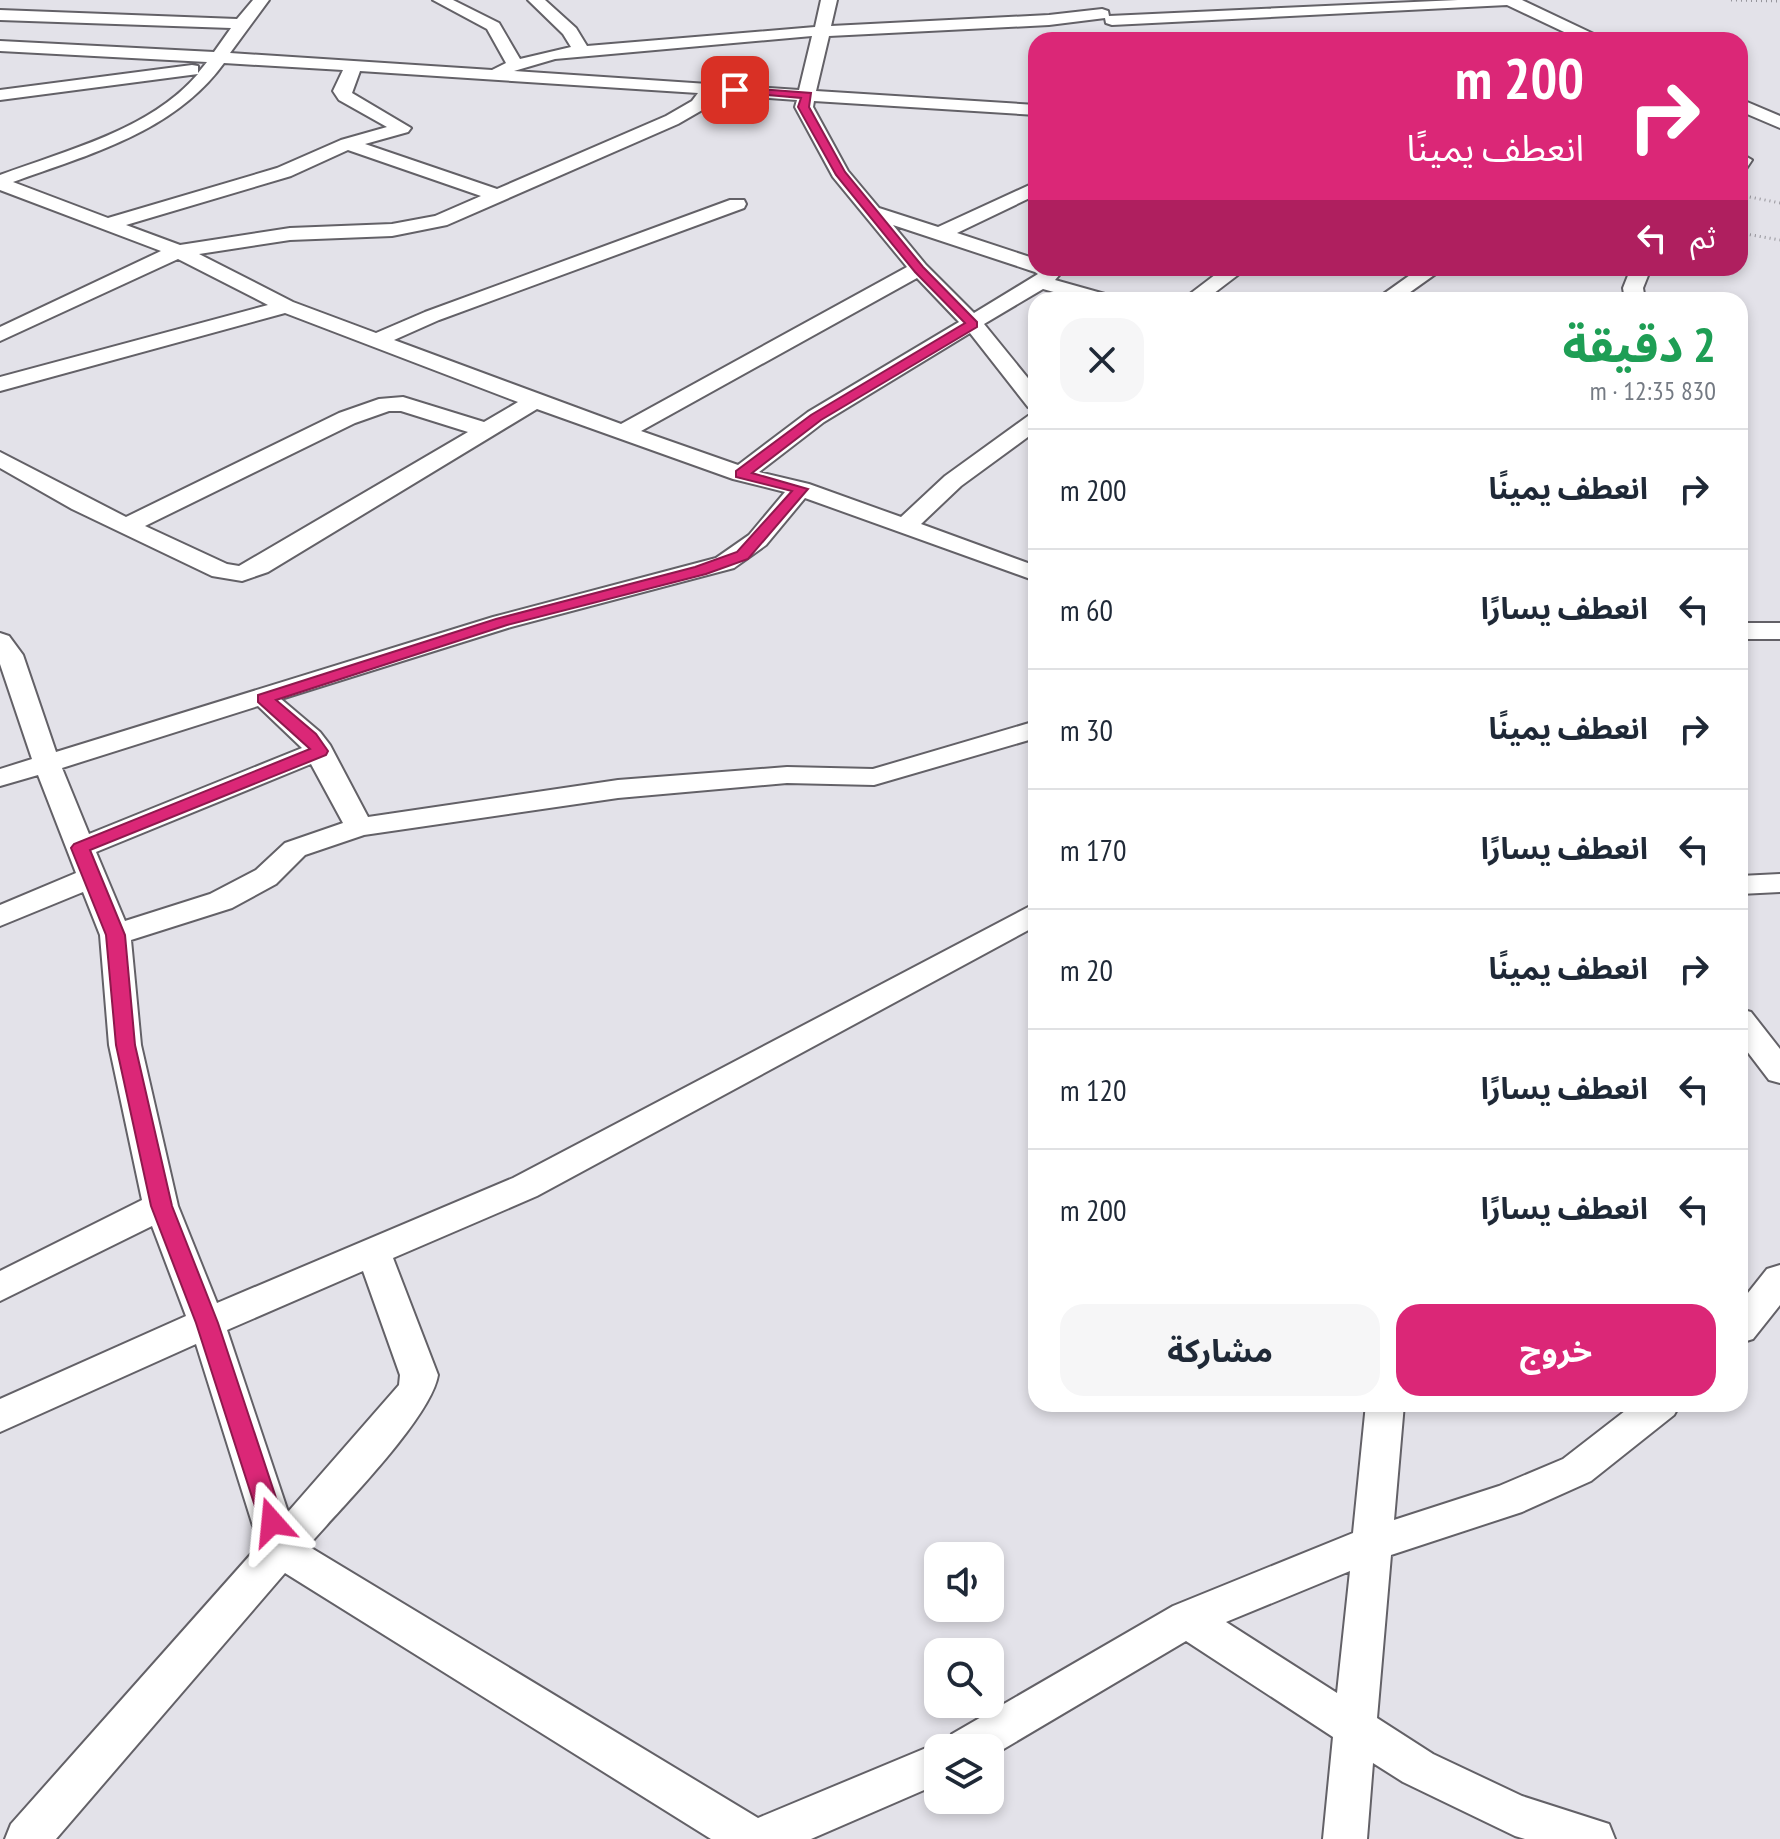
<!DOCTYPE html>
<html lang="ar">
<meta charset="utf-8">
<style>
:root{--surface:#fff;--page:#f6f6f7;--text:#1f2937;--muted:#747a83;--line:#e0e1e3;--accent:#db2777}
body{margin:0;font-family:"PT Sans Narrow","Noto Sans Arabic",sans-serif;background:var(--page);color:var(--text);direction:rtl;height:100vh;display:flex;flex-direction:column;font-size:30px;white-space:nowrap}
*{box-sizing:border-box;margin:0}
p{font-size:26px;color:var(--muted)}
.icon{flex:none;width:44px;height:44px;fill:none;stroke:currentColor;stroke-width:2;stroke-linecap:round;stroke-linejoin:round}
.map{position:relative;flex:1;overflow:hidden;direction:ltr}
.sheet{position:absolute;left:1028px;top:292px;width:720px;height:1120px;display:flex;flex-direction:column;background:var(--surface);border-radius:24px;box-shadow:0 4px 12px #0003;direction:rtl}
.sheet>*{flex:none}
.banner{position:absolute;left:1028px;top:32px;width:720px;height:244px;border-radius:24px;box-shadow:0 4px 12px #0003;direction:rtl;background:#db2777;color:#fff;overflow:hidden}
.fabs{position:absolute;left:924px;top:1542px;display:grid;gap:16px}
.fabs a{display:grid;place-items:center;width:80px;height:80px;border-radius:16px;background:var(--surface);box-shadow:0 4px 12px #0003;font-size:40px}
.pin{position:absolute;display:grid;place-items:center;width:68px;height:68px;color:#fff;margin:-34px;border-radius:16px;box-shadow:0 4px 12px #0006}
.me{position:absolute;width:88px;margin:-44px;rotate:342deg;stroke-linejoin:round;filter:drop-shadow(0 0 6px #0008)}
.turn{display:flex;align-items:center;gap:28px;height:168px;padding:0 32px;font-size:36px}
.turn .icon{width:104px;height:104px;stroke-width:2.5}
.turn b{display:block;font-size:56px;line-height:68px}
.then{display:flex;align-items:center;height:76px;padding:0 32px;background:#0003;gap:16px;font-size:30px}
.round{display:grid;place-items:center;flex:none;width:84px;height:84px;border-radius:24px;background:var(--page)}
.overview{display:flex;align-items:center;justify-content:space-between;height:136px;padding:0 32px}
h1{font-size:48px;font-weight:700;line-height:60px;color:#1e9e55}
.button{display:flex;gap:16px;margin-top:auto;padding:16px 32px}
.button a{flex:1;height:92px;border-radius:24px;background:var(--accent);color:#fff;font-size:32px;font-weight:700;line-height:92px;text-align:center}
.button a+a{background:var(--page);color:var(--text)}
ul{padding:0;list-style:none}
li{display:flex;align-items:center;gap:24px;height:120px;padding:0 32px;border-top:2px solid var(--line)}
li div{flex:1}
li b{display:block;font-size:30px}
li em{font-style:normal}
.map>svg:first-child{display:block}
</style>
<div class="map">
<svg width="1780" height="1839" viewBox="0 0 1780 1839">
<rect width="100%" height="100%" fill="#e3e2e9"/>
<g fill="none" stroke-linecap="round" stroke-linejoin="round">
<defs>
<path id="street" d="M253 0H269L230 53 492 70 506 63 487 29 433 0H453L499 23 520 59 571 47 563 34 528 0H545L576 28 587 46 815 27 821 0H837L831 26 1049 15 1102 9 1108 11 1109 16 1458 0H1522L1600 37 1602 40H1581L1507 5 1112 25 1106 23 1105 18 1049 25 829 36 816 91 1036 105V115L814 101 813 107 848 171 879 208 938 227 1036 182V195L957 233 1036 259V268H1057L1061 273 1055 280 1112 296 1115 300H1082L1043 289 984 324 1036 388V409L1028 407 970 333 824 422 759 472 809 484 901 517 945 476 1028 416 1036 414V431L961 486 921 524 1036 566V581L805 498 766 545 734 568 511 627 281 699 320 732 330 745 368 817 618 780 787 767 873 769 1036 721V738L874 785 787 783 618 798 364 835 305 855 276 884 232 908 131 940 141 1045 178 1206 217 1303 513 1178 1036 903V926L537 1196 393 1258 438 1375C431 1418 340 1509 308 1546L758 1818 938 1743 946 1746 952 1734 1173 1606 1353 1533 1366 1404H1404L1394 1520 1499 1486 1563 1459 1634 1404H1680L1674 1415 1591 1481 1522 1512 1391 1555 1377 1718 1433 1754 1522 1796 1609 1824 1615 1839H1525L1515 1836 1403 1782 1373 1763 1367 1839H1323L1333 1737 1186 1641 990 1757V1748H938V1784L811 1839H711L285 1573 56 1839H5L11 1824 259 1545 196 1344 0 1432V1399L186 1316 152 1226 0 1301V1271L142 1200 109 1045 100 935 83 892 0 926V905L76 873 38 775 0 786V769L32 759 0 664V633L9 636 23 655 56 752 493 617 716 558 749 535 785 492 733 479 537 409 268 572 242 581 212 576 72 509 0 468V452L126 517 339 413 379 399 403 397 484 422 518 402 285 313 0 391V377L268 305 178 259 0 341V327L161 251 0 190V175C67 150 150 130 198 74L0 100V90L192 65 198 66V73L207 62 0 51V41L214 52 231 28 0 20V10L237 19ZM812 36 799 90 514 71 555 59ZM224 63 343 70 333 91 339 100 387 127 341 140 277 168 108 218 13 182C90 154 174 132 224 63ZM360 71 698 93 692 101 666 116 497 189 365 144 408 132 411 128 352 93ZM716 94 797 100 795 107 833 177 907 267 621 424 394 340 439 320 744 208 746 204 744 200H730L425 312 376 333 293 302 199 254 290 240 392 236 447 225 678 124 704 109ZM348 150 481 196 435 216 392 224 290 228 180 245 126 225 291 176ZM893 225 1035 272 1038 274 974 313 926 265ZM917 278 959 322 808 412 738 465 641 431ZM389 411H401L468 432 239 566 227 564 145 526 355 423ZM258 706 302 748 89 834 62 768ZM311 764 343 823 285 843 256 870 210 894 125 921 96 852ZM363 1271 400 1375 399 1385 288 1512 227 1330ZM1350 1571 1337 1693 1226 1622Z
M1740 99 1780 116V128L1740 111Z
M1740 153 1752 160 1746 169 1740 171Z
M1224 268H1247L1205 300H1182Z
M1420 268H1444L1399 300H1375Z
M1631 268H1651L1643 288 1645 300H1625L1623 288Z
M1740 623H1780V639H1740Z
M1780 874V892L1740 894V876Z
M1740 1009 1751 1012 1780 1049V1083L1769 1080 1740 1042Z
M1780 1265V1305L1753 1339 1740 1343V1303L1767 1269Z"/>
</defs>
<use href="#street" stroke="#636167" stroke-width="4"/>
<path stroke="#95949a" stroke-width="3" stroke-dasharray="1 4" stroke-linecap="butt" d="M1731 0 1780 1
M1740 195 1780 203
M1740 233 1780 240"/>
<use href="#street" fill="#fff" fill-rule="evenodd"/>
</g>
<path fill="#db2777" stroke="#8e194d" stroke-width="2" d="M735 87 811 93 809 107 845 172 923 267 977 322V327L821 420 752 473 808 489 748 559 706 574 507 625 276 700 316 734 328 751 326 755 90 850 125 935 135 1045 172 1206 218 1323 284 1522 280 1529 272 1532 264 1529 260 1522 196 1323 151 1206 116 1045 106 935 71 848 74 844 310 749 258 702V695L496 619 695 567 737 552 792 491 736 477V471L811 415 965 323 915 272 836 175 798 107 801 98 732 92V88Z"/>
</svg>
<div class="fabs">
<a><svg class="icon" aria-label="sound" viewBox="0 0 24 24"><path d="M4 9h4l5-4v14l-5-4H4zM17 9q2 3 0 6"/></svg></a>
<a><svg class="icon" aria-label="search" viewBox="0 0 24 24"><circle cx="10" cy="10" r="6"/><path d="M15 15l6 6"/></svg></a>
<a><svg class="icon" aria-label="layers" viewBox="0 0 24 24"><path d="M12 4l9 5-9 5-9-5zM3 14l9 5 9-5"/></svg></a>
</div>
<div class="pin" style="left:735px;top:90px;background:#d93025"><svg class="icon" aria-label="arrive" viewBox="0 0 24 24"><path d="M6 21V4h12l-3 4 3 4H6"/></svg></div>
<svg class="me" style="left:272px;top:1522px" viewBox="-20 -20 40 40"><path d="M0-17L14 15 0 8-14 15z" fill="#db2777" stroke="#fff" stroke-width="4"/></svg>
<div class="banner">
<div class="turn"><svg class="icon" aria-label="right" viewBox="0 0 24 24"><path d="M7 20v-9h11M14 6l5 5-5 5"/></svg><div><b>200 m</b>انعطف يمينًا</div></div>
<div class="then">ثم<svg class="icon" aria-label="left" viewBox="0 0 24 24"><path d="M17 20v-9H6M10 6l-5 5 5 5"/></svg></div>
</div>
<section class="sheet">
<div class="overview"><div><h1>2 دقيقة</h1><p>830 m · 12:35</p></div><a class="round"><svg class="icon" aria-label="close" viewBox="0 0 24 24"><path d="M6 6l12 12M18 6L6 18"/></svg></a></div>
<ul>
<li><svg class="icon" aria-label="right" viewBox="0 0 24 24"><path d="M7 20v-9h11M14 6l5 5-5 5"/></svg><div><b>انعطف يمينًا</b></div><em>200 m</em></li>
<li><svg class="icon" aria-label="left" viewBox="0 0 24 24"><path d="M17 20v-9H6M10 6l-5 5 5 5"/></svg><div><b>انعطف يسارًا</b></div><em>60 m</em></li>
<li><svg class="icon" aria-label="right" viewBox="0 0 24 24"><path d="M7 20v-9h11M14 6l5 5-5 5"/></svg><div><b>انعطف يمينًا</b></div><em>30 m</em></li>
<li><svg class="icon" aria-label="left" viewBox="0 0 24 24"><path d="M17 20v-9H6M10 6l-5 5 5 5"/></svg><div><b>انعطف يسارًا</b></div><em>170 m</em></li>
<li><svg class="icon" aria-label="right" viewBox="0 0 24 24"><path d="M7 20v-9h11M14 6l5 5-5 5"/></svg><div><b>انعطف يمينًا</b></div><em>20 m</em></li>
<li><svg class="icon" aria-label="left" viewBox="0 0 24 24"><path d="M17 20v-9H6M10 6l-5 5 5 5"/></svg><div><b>انعطف يسارًا</b></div><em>120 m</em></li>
<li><svg class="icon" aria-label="left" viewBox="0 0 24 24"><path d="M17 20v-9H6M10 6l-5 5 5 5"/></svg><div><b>انعطف يسارًا</b></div><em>200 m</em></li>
</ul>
<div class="button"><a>خروج</a><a>مشاركة</a></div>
</section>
</div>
